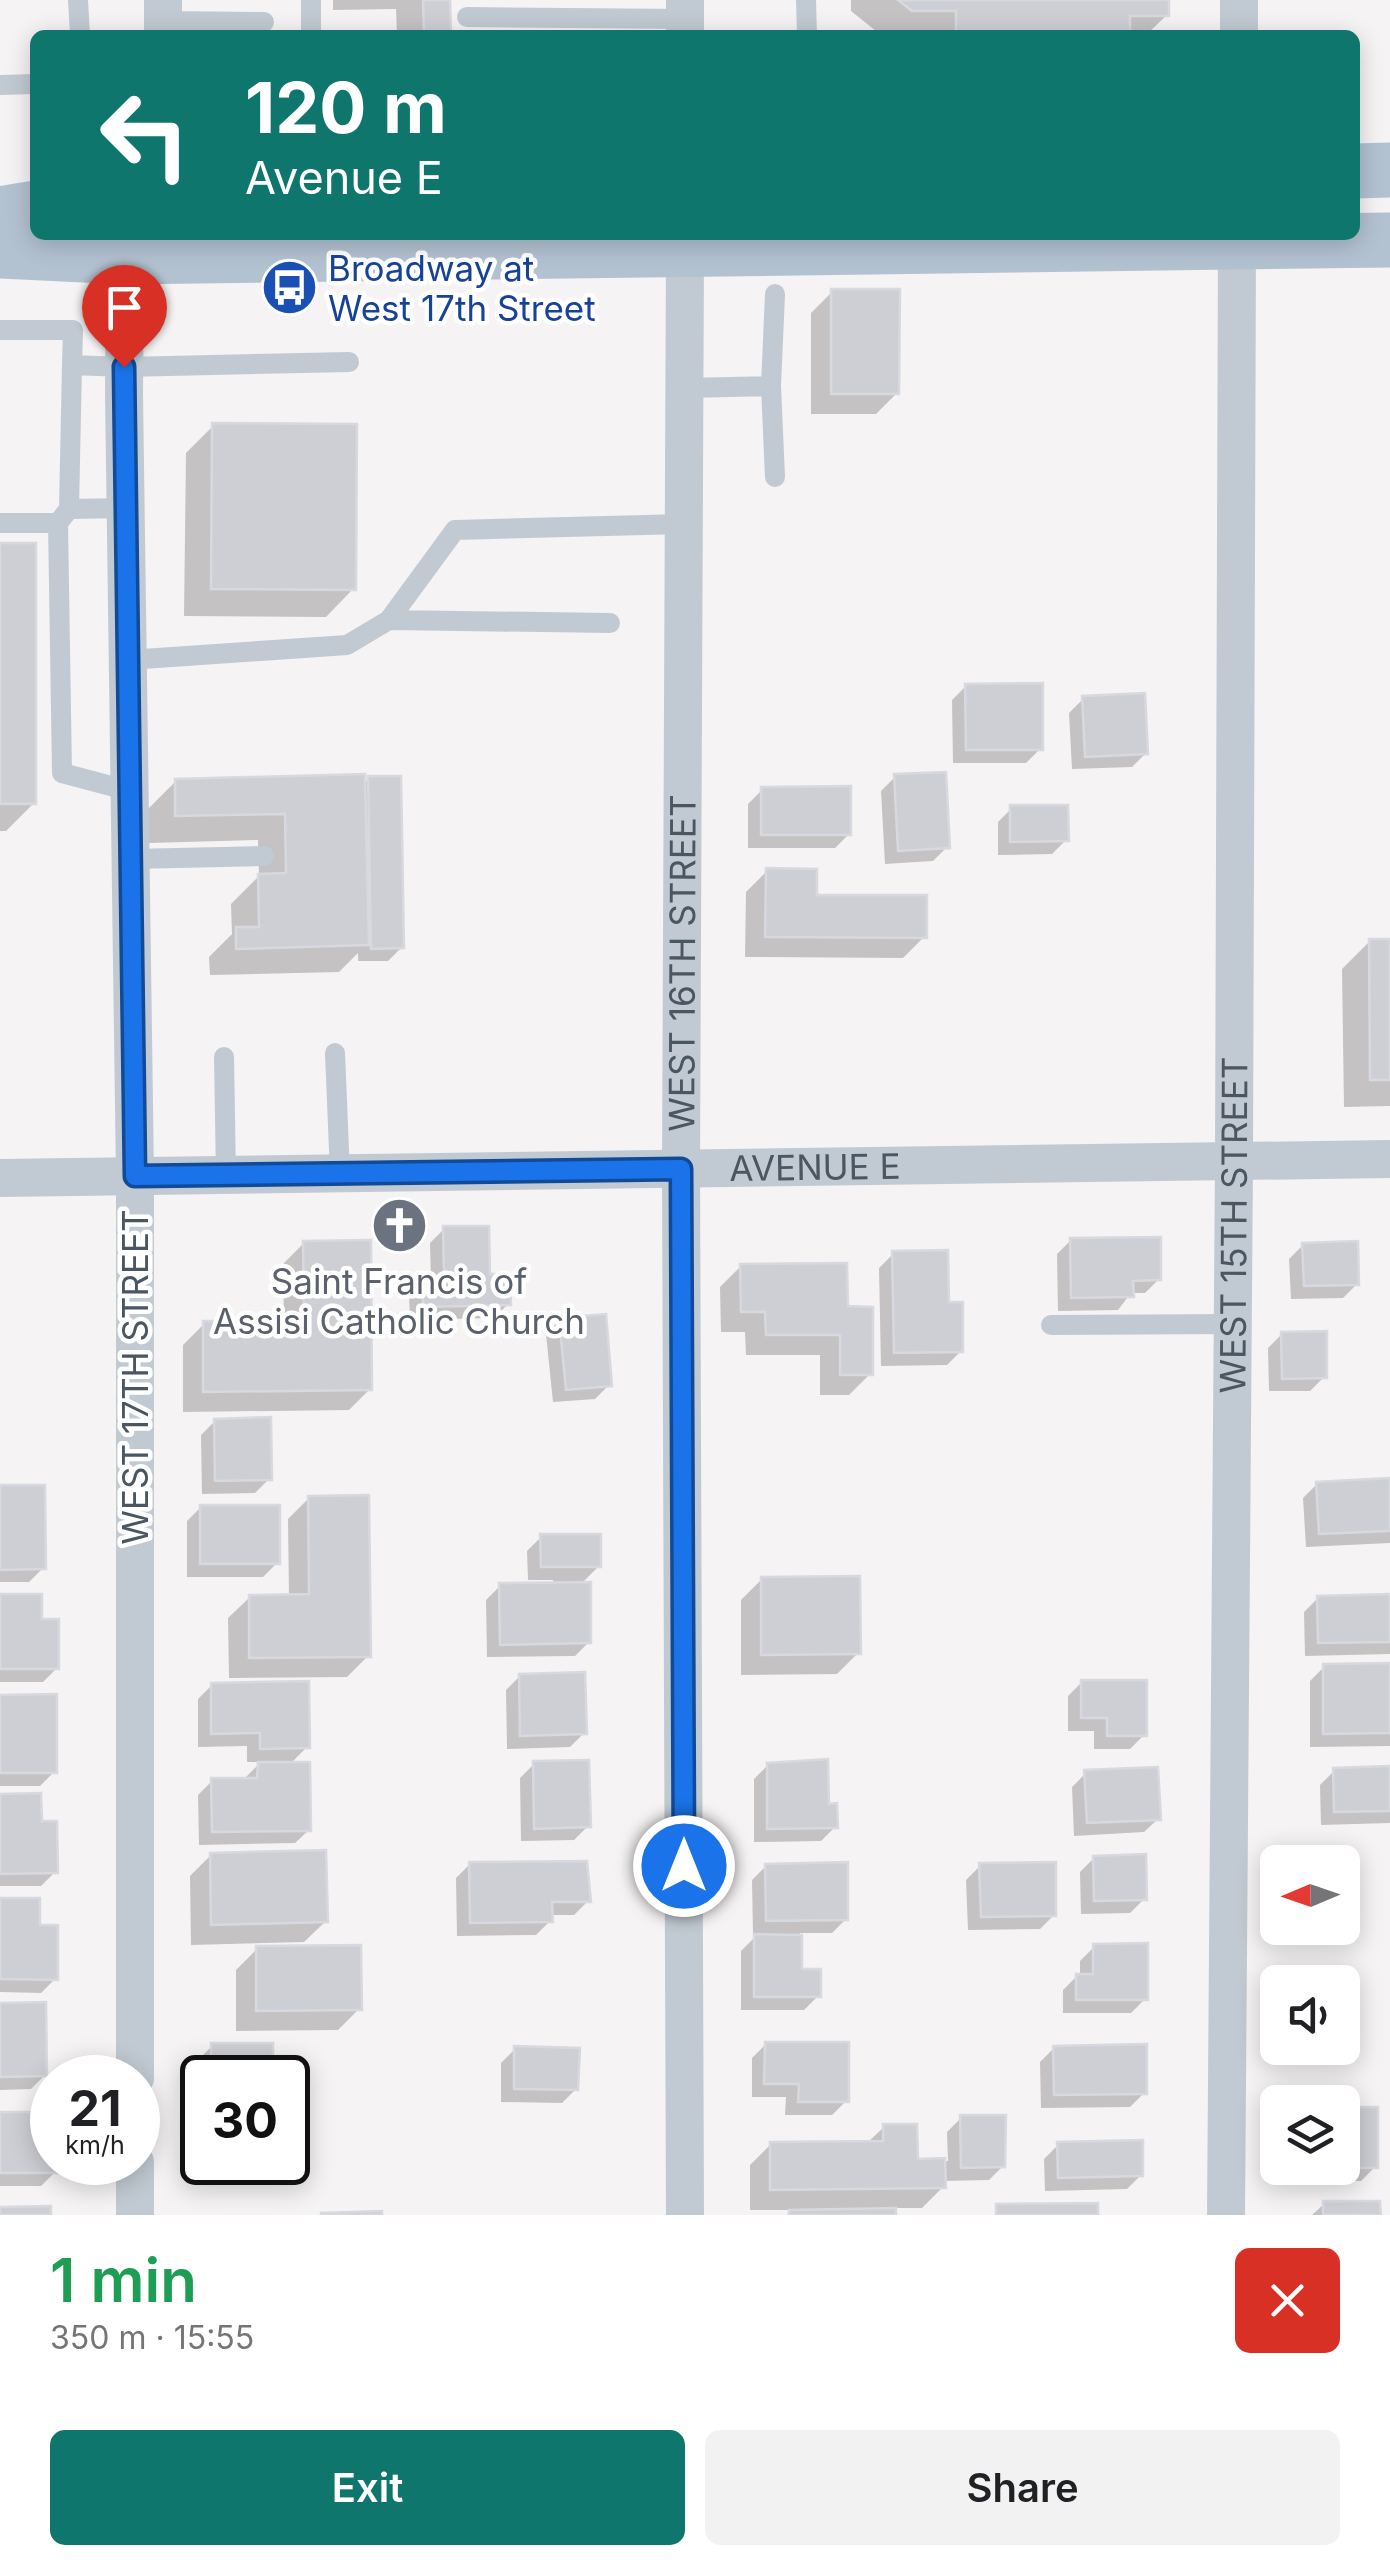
<!DOCTYPE html>
<meta charset="utf-8">
<style>
:root{--surface:#fff;--page:#f2f2f2;--text:#202124;--muted:#757577;--accent:#0f766e}
body{margin:0;font-family:Inter,sans-serif;background:var(--page);color:var(--text);height:100vh;display:flex;flex-direction:column;font-size:38px;white-space:nowrap}
*{box-sizing:border-box;margin:0}
p{font-size:32px;color:var(--muted)}
.icon{flex:none;width:55px;height:55px;fill:none;stroke:currentColor;stroke-width:2;stroke-linecap:round;stroke-linejoin:round}
.map{position:relative;height:2215px;overflow:hidden}
.side{display:flex;flex-direction:column;background:var(--surface);flex:1}
.side>*{flex:none}
.guide{position:absolute;left:30px;top:30px;width:1330px;height:210px;border-radius:15px;box-shadow:0 5px 25px #0003;background:#0f766e;color:#fff;overflow:hidden}
.needle{width:65px;rotate:268deg}
.buttons{position:absolute;left:1260px;top:1845px;display:grid;gap:20px}
.buttons a{display:grid;place-items:center;width:100px;height:100px;border-radius:15px;background:var(--surface);box-shadow:0 5px 25px #0003;font-size:50px}
.speed{position:absolute;left:30px;top:2055px;display:flex;gap:20px;font-size:50px;font-weight:700;text-align:center}
.speed>*{display:grid;place-content:center;width:130px;height:130px;border-radius:50%;background:var(--surface);box-shadow:0 5px 25px #0003;line-height:1}
.speed small{font-size:25px;font-weight:400}
.speed .limit{border:5px solid #111;border-radius:15px;background:#fff;color:#111}
.pin{position:absolute;display:grid;place-items:center;width:85px;height:85px;color:#fff;margin:-102px -42px;border-radius:50% 50% 50% 0;rotate:-45deg;box-shadow:0 0 10px #0007}
.pin .icon{rotate:45deg}
.me{position:absolute;width:110px;margin:-55px;rotate:0deg;stroke-linejoin:round;filter:drop-shadow(0 0 8px #0008)}
.turn{display:flex;align-items:center;gap:35px;height:210px;padding:0 50px;font-size:45px}
.turn .icon{width:130px;height:130px;stroke-width:2.5}
.turn b{display:block;font-size:70px;line-height:85px}
.round{display:grid;place-items:center;flex:none;width:105px;height:105px;border-radius:15px;background:var(--page)}
.headline{display:flex;align-items:center;justify-content:space-between;height:170px;padding:0 50px}
h1{font-size:60px;font-weight:600;line-height:75px;color:#1e9e55}
.cta{display:flex;gap:20px;margin-top:auto;padding:20px 50px}
.cta a{flex:1;height:115px;border-radius:15px;background:var(--accent);color:#fff;font-size:40px;font-weight:600;line-height:115px;text-align:center}
.cta a+a{background:var(--page);color:var(--text)}
.map>svg:first-child{display:block}
</style>
<div class="map">
<svg width="1390" height="2215" viewBox="0 0 1390 2215">
<rect width="100%" height="100%" fill="#f5f3f3"/>
<path fill="#0003" d="M333 0H448V35H397L396 9 333 10Z
M851 0H1167V15L1146 35H881L851 11Z
M832 292 897 393 876 414H811V313Z
M213 426 353 589 326 617 184 616 186 453Z
M0 546 34 803 6 831H0Z
M966 686 1040 749 1026 763H953L952 700Z
M1083 699 1146 753 1132 767 1072 769 1069 713Z
M895 777 947 847 933 861 885 864 881 791Z
M369 779 402 947 388 961H358V953L339 972 210 975 209 957 232 934 231 904 259 876 258 840 149 843 148 809 176 781 362 785Z
M762 790 849 834 835 848H748V804Z
M1012 808 1066 840 1052 854 998 855V822Z
M767 871 815 897 924 937 903 958 745 957 746 892Z
M1370 941H1390V1106L1344 1107 1342 969Z
M444 1229 508 1304 494 1318 410 1320 409 1293 423 1279H431L430 1243Z
M1071 1240 1159 1279 1145 1293H1131L1118 1310 1058 1311 1057 1254Z
M304 1243 370 1389 349 1410 183 1412V1345L204 1324 284 1323 283 1264Z
M1303 1245 1357 1284 1343 1298 1291 1299 1289 1259Z
M893 1254 946 1305 961 1351 947 1365 881 1366 879 1268Z
M741 1266 845 1309 870 1374 849 1395H820V1355H746L745 1332H721L720 1287Z
M560 1320 609 1385 595 1399 553 1402 546 1334Z
M1282 1334 1324 1377 1310 1391H1269L1268 1348Z
M215 1421 269 1479 255 1493 202 1494 201 1435Z
M1390 1481V1543L1306 1547 1303 1498 1317 1484Z
M0 1488 43 1568 29 1582H0Z
M309 1498 368 1656 347 1677 229 1678 228 1618 250 1597H289L288 1519Z
M201 1507 277 1563 263 1577H187V1521Z
M541 1537 599 1566 580 1585 589 1642 575 1656 487 1657 486 1600 500 1586 553 1585V1580H528L527 1551Z
M762 1579 859 1652 837 1674 741 1675V1600Z
M0 1596 39 1622 57 1668 43 1682H0Z
M1390 1596V1654L1305 1656 1304 1612 1318 1598Z
M1390 1666V1746L1310 1747V1681L1324 1667Z
M520 1676 584 1733 570 1747 507 1749 506 1690Z
M1082 1682 1144 1735 1130 1749H1094V1731H1068V1696Z
M212 1685 307 1747 290 1764 309 1830 295 1843 199 1845 198 1795 212 1781 245 1778 261 1762H247V1746L198 1747V1699Z
M0 1697 54 1772 40 1786H0Z
M534 1764 588 1826 574 1840 521 1841 520 1778Z
M768 1765 827 1806 835 1827 821 1841 754 1842V1779Z
M1390 1769V1823L1321 1825 1320 1785 1334 1771Z
M1086 1773 1158 1819 1144 1832 1074 1836 1072 1787Z
M0 1796 39 1824 55 1872 41 1886H0Z
M211 1855 326 1921 304 1942 191 1945 190 1876Z
M1094 1858 1144 1899 1130 1913 1081 1914 1080 1872Z
M470 1864 588 1901 574 1915H550V1921L536 1935 457 1936 456 1878Z
M766 1866 846 1919 832 1933H800V1971L818 1996 804 2010H741V1951L758 1934H753L752 1880Z
M980 1866 1054 1915 1040 1929 968 1930 966 1880Z
M0 1901 38 1928 55 1979 41 1993 0 1992Z
M1094 1947 1145 1999 1131 2013H1063V1990L1077 1976H1080V1961Z
M257 1949 359 2009 338 2030 236 2031V1970Z
M0 2005 45 2075 31 2089 0 2090Z
M766 2044 846 2101 832 2115H785L786 2097H752V2058Z
M212 2046 270 2078H202V2100H198V2060Z
M1054 2048 1144 2093 1130 2107 1041 2108 1040 2062Z
M515 2049 576 2089 562 2103 501 2102V2063Z
M1342 2110 1375 2167 1361 2181H1334V2168H1342Z
M0 2114H52V2162L55 2172 41 2186H0Z
M961 2118 1003 2166 989 2180 943 2181V2187L922 2208H894V2215H787L793 2210H750V2165L771 2144 867 2143 884 2127 915 2161H948L947 2132Z
M1058 2145 1141 2175 1127 2189 1045 2191 1044 2159Z
M1324 2204 1378 2215H1312Z"/>
<path fill="#cdcfd5" stroke="#d7d9de" stroke-width="2.5" d="M423 0H450L451 35H415H424Z
M898 0H1169V16H1130V35H956V11H912Z
M831 289H900L899 394H831Z
M212 423 357 424 356 590 211 589Z
M0 543H36V804H0Z
M1043 683V750H966L965 684Z
M1145 693 1148 754 1085 757 1082 696Z
M946 772 950 848 898 851 894 774Z
M365 774 369 945 236 949V927H259L258 874 286 873 285 814 175 816V779Z
M368 776H401L404 948 371 949Z
M851 786V835H761V787Z
M1010 805H1068L1069 841 1010 842Z
M766 868 817 869V895H927V938L765 937Z
M1369 939H1390V1080H1370Z
M443 1226H489L490 1274H510L511 1305 423 1307 422 1276H444Z
M1161 1237V1280L1133 1281 1134 1297 1071 1298 1070 1238Z
M371 1240 372 1390 203 1392V1321H304L303 1241Z
M1358 1241 1359 1285 1304 1286 1302 1243Z
M948 1250 949 1302H963V1352L894 1353 892 1251Z
M847 1263 848 1306 873 1307V1375H840V1335H766L765 1312H741L740 1264Z
M606 1314 612 1386 566 1390 559 1318Z
M1327 1331V1378L1282 1379 1281 1332Z
M271 1417 272 1480 215 1481 214 1419Z
M1390 1478V1531L1319 1534 1316 1482Z
M0 1485H45L46 1569 0 1570Z
M369 1495 371 1657 249 1658V1595L309 1594 308 1496Z
M200 1505H280V1564H200Z
M540 1534H601V1567H541Z
M860 1576 861 1654 761 1655V1577Z
M591 1582V1643L500 1645 499 1583Z
M0 1594H42V1619H59V1669H0Z
M1390 1594V1642L1318 1643 1317 1596Z
M1390 1663V1733L1323 1734V1664Z
M585 1672 587 1734 520 1736 519 1674Z
M1081 1680H1147V1736H1107V1718H1081Z
M309 1681 310 1748 260 1749V1733L211 1734V1683Z
M57 1694V1773H0V1695Z
M828 1759 829 1804 837 1803 838 1828 767 1829V1763Z
M589 1760 591 1827 534 1829 533 1761Z
M258 1762H310L311 1831 212 1832 211 1778H257Z
M1390 1766V1811L1334 1812 1333 1768Z
M1158 1767 1161 1820 1087 1823 1084 1770Z
M41 1793 42 1821H57L58 1873 0 1874V1794Z
M326 1850 328 1922 211 1925 210 1853Z
M1146 1854 1147 1900 1094 1901 1093 1856Z
M587 1861 591 1902H552L553 1922 470 1923 469 1862Z
M848 1862V1920L766 1921 765 1864Z
M1056 1862V1916L981 1917 979 1863Z
M0 1898H40V1925H58V1980L0 1979Z
M754 1934 802 1935V1969H821V1997H754Z
M1148 1943V2000H1076V1974H1093V1944Z
M361 1945 362 2010 256 2011V1946Z
M46 2002 47 2076 0 2077V2003Z
M765 2042H849V2102H798L799 2084H764Z
M211 2043H273V2078H211Z
M1147 2044V2094L1054 2095 1053 2046Z
M514 2046 580 2048 578 2090 514 2089Z
M1342 2107H1378V2168H1347V2147H1342Z
M0 2112H52V2162H58V2173H0Z
M960 2115H1006L1005 2167 961 2168Z
M883 2124H917L918 2159 945 2158 946 2188 770 2190V2142L883 2141Z
M1143 2140V2176L1058 2178 1057 2142Z
M1323 2201H1380L1381 2215H1323Z
M1098 2203V2215H996V2204Z
M51 2206V2215H0V2207Z
M896 2208V2215H789V2210Z
M382 2211V2215H321V2213Z"/>
<g fill="none" stroke-linecap="round" stroke-linejoin="round">
<path stroke="#c1cad2" stroke-width="20" d="M78 0 80 35
M311 0V35
M806 0 807 35
M467 17 685 19
M163 21 264 22
M0 85 35 84
M775 294 771 386 775 477
M0 330H73L72 365 124 367 349 362
M685 388 771 386
M69 509 72 365
M0 523H58L69 509 126 508
M58 523 62 773 130 791
M389 620 455 530 684 524
M128 660 347 645 389 620 610 623
M131 859 264 856
M335 1053 340 1174
M224 1057 226 1176
M1051 1325 1233 1324"/>
<g stroke="#c1cad2" stroke-width="38">
<path d="M163 0V35"/>
<path d="M685 35V0"/>
<path d="M1239 35V0"/>
<path d="M125 257 124 393 135 1176V2078"/>
<path id="s1" d="M0 1178 1390 1159"/>
<path d="M135 2162V2215"/>
<path id="s2" d="M685 2215 681 1169 685 250"/>
<path id="s3" d="M1226 2215 1234 1162 1237 235"/>
</g>
<path stroke="#b3c2d1" stroke-width="55" d="M1355 171 1390 170
M0 214 35 208
M0 251 125 257 1390 240"/>
</g>
<g fill="none" stroke-linecap="round" stroke-linejoin="round">
<defs>
<path id="route" d="M124 367 135 1176 681 1169 684 1866"/>
</defs>
<use href="#route" stroke="#114b97" stroke-width="25"/>
<use href="#route" stroke="#1a73e8" stroke-width="18"/>
</g>
<defs>
<symbol id="bus-disc" viewBox="-11 -11 22 22"><circle r="9.5" fill="#1a4fb4" stroke="#fff"/><path d="M-5-6H5V4H4V6H2V4H-2V6H-4V4H-5ZM-3.5-4V0h7V-4ZM-3.5 1.2v1.5H-2V1.2ZM2 1.2v1.5H3.5V1.2Z" fill="#fff"/></symbol>
<symbol id="church-disc" viewBox="-11 -11 22 22"><circle r="9.5" fill="#6b7280" stroke="#fff"/><path d="M-1.2-6h2.4v3.5h3.3v2.4h-3.3V6h-2.4V-.1h-3.3v-2.4h3.3Z" fill="#fff"/></symbol>
</defs>
<g fill-rule="evenodd">
<use href="#bus-disc" x="258" y="256" width="63" height="63"/>
<use href="#church-disc" x="368" y="1194" width="63" height="63"/>
</g>
<g text-anchor="middle" dominant-baseline="central" stroke-width="9" stroke-linejoin="round" paint-order="stroke">
<g font-size="35" fill="#164399" stroke="#fff" text-anchor="start">
<text x="328" y="268">Broadway at<tspan x="328" dy="40">West 17th Street</tspan></text>
</g>
<g font-size="35" fill="#4a5661" stroke="#fff">
<text stroke="none"><textPath href="#s2" startOffset="1252">WEST 16TH STREET</textPath></text>
<text stroke="none"><textPath href="#s1" startOffset="815">AVENUE E</textPath></text>
<text stroke="none"><textPath href="#s3" startOffset="990">WEST 15TH STREET</textPath></text>
<text transform="translate(135 1377) rotate(-90)">WEST 17TH STREET</text>
</g>
<g font-size="35" fill="#5b616d" stroke="#fff">
<text x="399" y="1281">Saint Francis of<tspan x="399" dy="40">Assisi Catholic Church</tspan></text>
</g>
</g>
</svg>
<div class="buttons">
<a><svg class="needle" viewBox="-14 -14 28 28"><path d="M0-13l5 13h-10z" fill="#e53935"/><path d="M0 13l5-13h-10z" fill="#757577"/></svg></a>
<a><svg class="icon" aria-label="sound" viewBox="0 0 24 24"><path d="M4 9h4l5-4v14l-5-4H4zM17 9q2 3 0 6"/></svg></a>
<a><svg class="icon" aria-label="layers" viewBox="0 0 24 24"><path d="M12 4l9 5-9 5-9-5zM3 14l9 5 9-5"/></svg></a>
</div>
<div class="speed"><div>21<small>km/h</small></div><div class="limit">30</div></div>
<div class="pin" style="left:124px;top:367px;background:#d93025"><svg class="icon" aria-label="arrive" viewBox="0 0 24 24"><path d="M6 21V4h12l-3 4 3 4H6"/></svg></div>
<svg class="me" style="left:684px;top:1866px" viewBox="-20 -20 40 40"><circle r="17" fill="#1a73e8" stroke="#fff" stroke-width="3"/><path d="M0-11L8 9 0 5-8 9z" fill="#fff"/></svg>
<div class="guide">
<div class="turn"><svg class="icon" aria-label="left" viewBox="0 0 24 24"><path d="M17 20v-9H6M10 6l-5 5 5 5"/></svg><div><b>120 m</b>Avenue E</div></div>
</div>
</div>
<section class="side">
<div class="headline"><div><h1>1 min</h1><p>350 m · 15:55</p></div><a class="round" style="background:#d93025;color:#fff"><svg class="icon" aria-label="close" viewBox="0 0 24 24"><path d="M6 6l12 12M18 6L6 18"/></svg></a></div>
<div class="cta"><a>Exit</a><a>Share</a></div>
</section>
